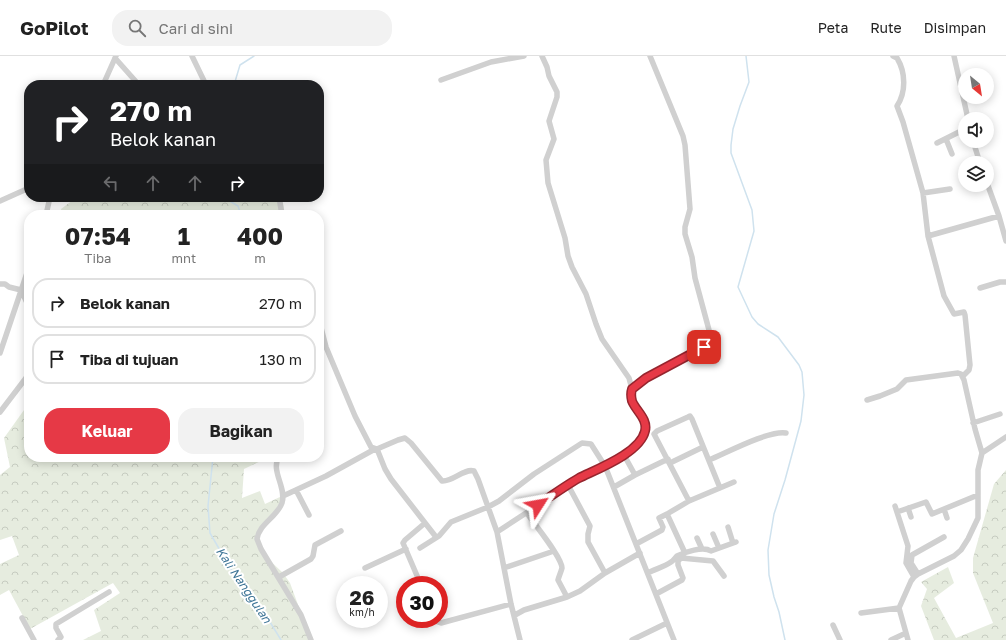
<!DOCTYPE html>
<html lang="id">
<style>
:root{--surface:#fff;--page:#f2f2f2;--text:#222;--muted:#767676;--line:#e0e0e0;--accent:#e63946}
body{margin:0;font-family:"Golos Text",sans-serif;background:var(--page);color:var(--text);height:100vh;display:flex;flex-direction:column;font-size:15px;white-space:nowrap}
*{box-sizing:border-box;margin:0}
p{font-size:13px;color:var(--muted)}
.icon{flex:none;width:22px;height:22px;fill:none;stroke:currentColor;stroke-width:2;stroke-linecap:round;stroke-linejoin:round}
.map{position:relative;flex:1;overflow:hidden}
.sheet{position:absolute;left:24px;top:154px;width:300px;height:252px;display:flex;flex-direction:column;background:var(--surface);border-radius:16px;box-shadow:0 2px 10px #0003}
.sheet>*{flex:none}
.hud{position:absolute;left:24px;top:24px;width:300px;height:122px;border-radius:16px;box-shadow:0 2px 10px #0003;background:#202124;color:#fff;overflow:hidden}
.needle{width:26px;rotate:150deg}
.controls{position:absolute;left:958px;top:12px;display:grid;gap:8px}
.controls a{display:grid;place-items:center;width:36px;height:36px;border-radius:50%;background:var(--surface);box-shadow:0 2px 10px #0003;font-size:20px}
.speed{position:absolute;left:336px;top:520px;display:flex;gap:8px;font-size:20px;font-weight:700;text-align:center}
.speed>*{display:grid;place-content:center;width:52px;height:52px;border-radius:50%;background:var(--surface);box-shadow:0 2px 10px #0003;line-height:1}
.speed small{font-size:10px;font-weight:400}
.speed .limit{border:6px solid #d22;background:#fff;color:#111}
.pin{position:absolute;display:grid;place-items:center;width:34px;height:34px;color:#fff;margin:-17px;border-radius:8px;box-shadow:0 2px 6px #0006}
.me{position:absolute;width:44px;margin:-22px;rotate:56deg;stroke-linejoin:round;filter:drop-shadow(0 0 3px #0008)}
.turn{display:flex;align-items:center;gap:14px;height:84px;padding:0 20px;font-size:18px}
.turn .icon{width:52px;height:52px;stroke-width:2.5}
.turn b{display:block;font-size:28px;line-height:34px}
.lanes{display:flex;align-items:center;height:38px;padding:0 20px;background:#0003;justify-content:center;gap:20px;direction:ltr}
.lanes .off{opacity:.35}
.eta{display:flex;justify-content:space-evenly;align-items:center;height:68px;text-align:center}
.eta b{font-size:24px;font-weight:700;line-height:28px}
.button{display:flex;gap:8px;margin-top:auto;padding:8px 20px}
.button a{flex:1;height:46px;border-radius:16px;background:var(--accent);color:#fff;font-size:16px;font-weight:700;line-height:46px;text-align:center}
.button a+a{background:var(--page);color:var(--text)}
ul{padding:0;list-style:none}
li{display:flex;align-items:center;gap:12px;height:50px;margin:0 8px 6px;padding:0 12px;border:2px solid var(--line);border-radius:16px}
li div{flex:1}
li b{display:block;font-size:15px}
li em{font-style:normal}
header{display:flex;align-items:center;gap:24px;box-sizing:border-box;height:56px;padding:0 20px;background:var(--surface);border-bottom:1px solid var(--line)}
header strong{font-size:19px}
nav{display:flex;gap:22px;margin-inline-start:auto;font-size:14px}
.search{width:280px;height:36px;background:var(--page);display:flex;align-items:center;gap:10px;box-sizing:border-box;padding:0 14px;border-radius:16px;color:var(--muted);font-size:15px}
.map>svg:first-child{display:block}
</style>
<header>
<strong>GoPilot</strong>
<div class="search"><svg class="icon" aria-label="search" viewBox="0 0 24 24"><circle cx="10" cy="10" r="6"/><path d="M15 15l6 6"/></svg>Cari di sini</div>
<nav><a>Peta</a><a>Rute</a><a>Disimpan</a></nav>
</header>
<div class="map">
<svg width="1006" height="584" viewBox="0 0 1006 584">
<defs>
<pattern id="forest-crowns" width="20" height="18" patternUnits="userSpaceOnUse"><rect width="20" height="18" fill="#e6ecdf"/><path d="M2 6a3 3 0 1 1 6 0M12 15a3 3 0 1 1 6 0" fill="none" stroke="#c6cbc0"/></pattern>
</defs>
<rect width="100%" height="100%" fill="#fff"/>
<path fill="url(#forest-crowns)" d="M77 141H282L285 159H62L61 153Z
M29 347V401H269L244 413 242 442 260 435 265 448 282 440 281 445 258 481 262 497 283 517 290 527 311 584H83L101 575 94 554 120 537 113 527 30 573 9 534 0 539V508L19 499 12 480 0 484V419L10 411 4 382Z
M1006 414V584H934L921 550 927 533 921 526 948 511 954 527 934 542 956 582 993 567 973 517V502L994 428Z"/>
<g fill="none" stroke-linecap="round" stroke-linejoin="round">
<path stroke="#cfe2ee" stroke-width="1.5" d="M746 0 749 26 740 50 733 73 731 89V97L752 154 754 175 738 231 752 261 758 268 778 281 799 309 802 316 804 339 801 365 785 424 774 458 768 494 769 519 774 541 779 556 785 584
M234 29 240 9 254 0
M223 141 238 150 241 159
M213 401 208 450 210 477 236 522 262 553 281 584"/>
<path stroke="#d0d0d0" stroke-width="5.5" d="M192 0 206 29
M542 0 547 11 549 20 557 36V41L549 65 554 83 546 104 548 127 565 182 568 200 572 211 586 238 596 268 602 283 629 322 632 333
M893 0 897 2C906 17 906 36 897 50L903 66 923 137 928 180 999 160
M954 0 968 63
M115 2 139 29
M441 24 491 6 524 0
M103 29 116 0
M946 83 952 98
M973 85 980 107
M937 87 965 73
M987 127 999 160 1006 185
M923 137 950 133
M279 141 282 159
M0 145 29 132
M46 159 50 141
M928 180 944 240 954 258 964 256 965 259 970 309 969 314 963 320
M0 228H5L9 231 21 234 29 251
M980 232 1000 226H1006
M319 264 326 291 355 360 371 391 377 393 398 384 405 382 411 387 442 425C453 426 464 412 474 415L478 423 497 476 511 548 520 584
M0 297 29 211
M867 344 880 340 897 333 906 324 958 317 961 318 964 324 975 373 982 397
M0 356 29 318
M973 367 1000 358
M377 393 385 413 391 423 436 481
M624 399 635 419
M279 401C270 414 287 432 282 447 277 461 259 468 257 483L261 493 301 559 311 584
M709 404C726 397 769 374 786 377
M670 407 703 391
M568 429 590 470 588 478V486L605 517
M614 431 635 419 668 403
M296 434 309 459
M283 440 326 420 375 393
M689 445 654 378 657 375 688 361 690 360 692 363 720 432
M895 450 908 490 906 507 914 521
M908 452 911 461
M944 453 947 462
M897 456 926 446 932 458 978 439
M527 457C534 468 562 501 562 512 561 516 559 520 558 524L567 541
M728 471 733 487
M497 476 578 423 605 410 624 399 639 387 645 377V371L642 359 632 345V333L647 322 706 290 710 284 709 274 695 222 692 201 685 178V171L690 153 685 89 683 80 650 0
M713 478 719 492
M697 482 702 493
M636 488 662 474 663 471 659 462 667 458
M420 492 439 480 451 466 488 451 499 445 534 418 582 387 591 388 605 410 674 584
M685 497 667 458 689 445 734 426
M365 512 406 493
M504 512 554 495
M648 517C655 513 664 511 671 506 673 505 675 502 677 500 685 496 703 490 711 495L736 486
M918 518 911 507 912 499 944 481
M279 521 311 503 313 500 315 489 341 475
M421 529 403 487 405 484 425 467
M656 538 682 524 683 522 678 509V505L681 502 713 505 724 520
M861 557 899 552
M515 559 524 554 567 541 580 535 605 517 640 497
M22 562 34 584
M436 563 438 566 441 567 511 548
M833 569 840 584
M58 584 61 581 56 572V568L109 536
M632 584 667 567
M891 584 906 577
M908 584 899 552 911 525 914 521 918 518 954 500 961 494 968 483 978 462V414L982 397 1006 381"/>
</g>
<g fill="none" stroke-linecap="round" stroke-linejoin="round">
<defs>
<path id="route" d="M538 449C551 440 565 430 579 422 597 413 640 397 645 375 648 363 636 355 632 345 631 341 631 336 632 333L646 322 704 291"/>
</defs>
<use href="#route" stroke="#96252e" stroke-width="10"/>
<use href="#route" stroke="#e63946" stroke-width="7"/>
</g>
<g text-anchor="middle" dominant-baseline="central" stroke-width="4" stroke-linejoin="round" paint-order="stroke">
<g font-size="12" font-style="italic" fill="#3f7597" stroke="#fff">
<text transform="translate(244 529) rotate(56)">Kali Nanggulan</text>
</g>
</g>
</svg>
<div class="controls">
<a><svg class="needle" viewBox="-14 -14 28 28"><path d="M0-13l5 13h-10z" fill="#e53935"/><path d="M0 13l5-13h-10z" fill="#767676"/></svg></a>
<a><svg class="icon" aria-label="sound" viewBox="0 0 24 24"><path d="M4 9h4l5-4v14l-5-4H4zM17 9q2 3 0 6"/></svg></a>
<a><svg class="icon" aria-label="layers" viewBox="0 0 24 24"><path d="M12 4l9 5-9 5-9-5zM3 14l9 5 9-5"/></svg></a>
</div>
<div class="speed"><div>26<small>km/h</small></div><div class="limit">30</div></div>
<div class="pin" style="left:704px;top:291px;background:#d93025"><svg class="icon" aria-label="arrive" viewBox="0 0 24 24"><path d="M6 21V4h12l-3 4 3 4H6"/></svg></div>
<svg class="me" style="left:538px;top:449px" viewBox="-20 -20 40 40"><path d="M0-17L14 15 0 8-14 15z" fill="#e63946" stroke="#fff" stroke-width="4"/></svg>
<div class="hud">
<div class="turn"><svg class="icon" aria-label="right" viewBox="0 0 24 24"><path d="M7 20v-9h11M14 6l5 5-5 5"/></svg><div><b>270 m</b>Belok kanan</div></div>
<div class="lanes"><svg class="icon off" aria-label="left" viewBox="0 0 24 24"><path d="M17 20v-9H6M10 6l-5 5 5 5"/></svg><svg class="icon off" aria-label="ahead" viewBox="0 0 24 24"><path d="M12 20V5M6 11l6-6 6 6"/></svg><svg class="icon off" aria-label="ahead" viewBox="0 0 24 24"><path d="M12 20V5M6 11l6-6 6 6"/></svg><svg class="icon" aria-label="right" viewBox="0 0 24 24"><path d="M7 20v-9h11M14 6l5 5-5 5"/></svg></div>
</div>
<section class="sheet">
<div class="eta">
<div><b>07:54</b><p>Tiba</p></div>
<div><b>1</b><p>mnt</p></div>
<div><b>400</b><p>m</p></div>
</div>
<ul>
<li><svg class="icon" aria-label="right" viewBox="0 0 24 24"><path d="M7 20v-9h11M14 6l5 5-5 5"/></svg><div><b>Belok kanan</b></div><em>270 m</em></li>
<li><svg class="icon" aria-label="arrive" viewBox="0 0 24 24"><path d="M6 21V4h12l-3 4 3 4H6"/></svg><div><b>Tiba di tujuan</b></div><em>130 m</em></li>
</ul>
<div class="button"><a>Keluar</a><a>Bagikan</a></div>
</section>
</div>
